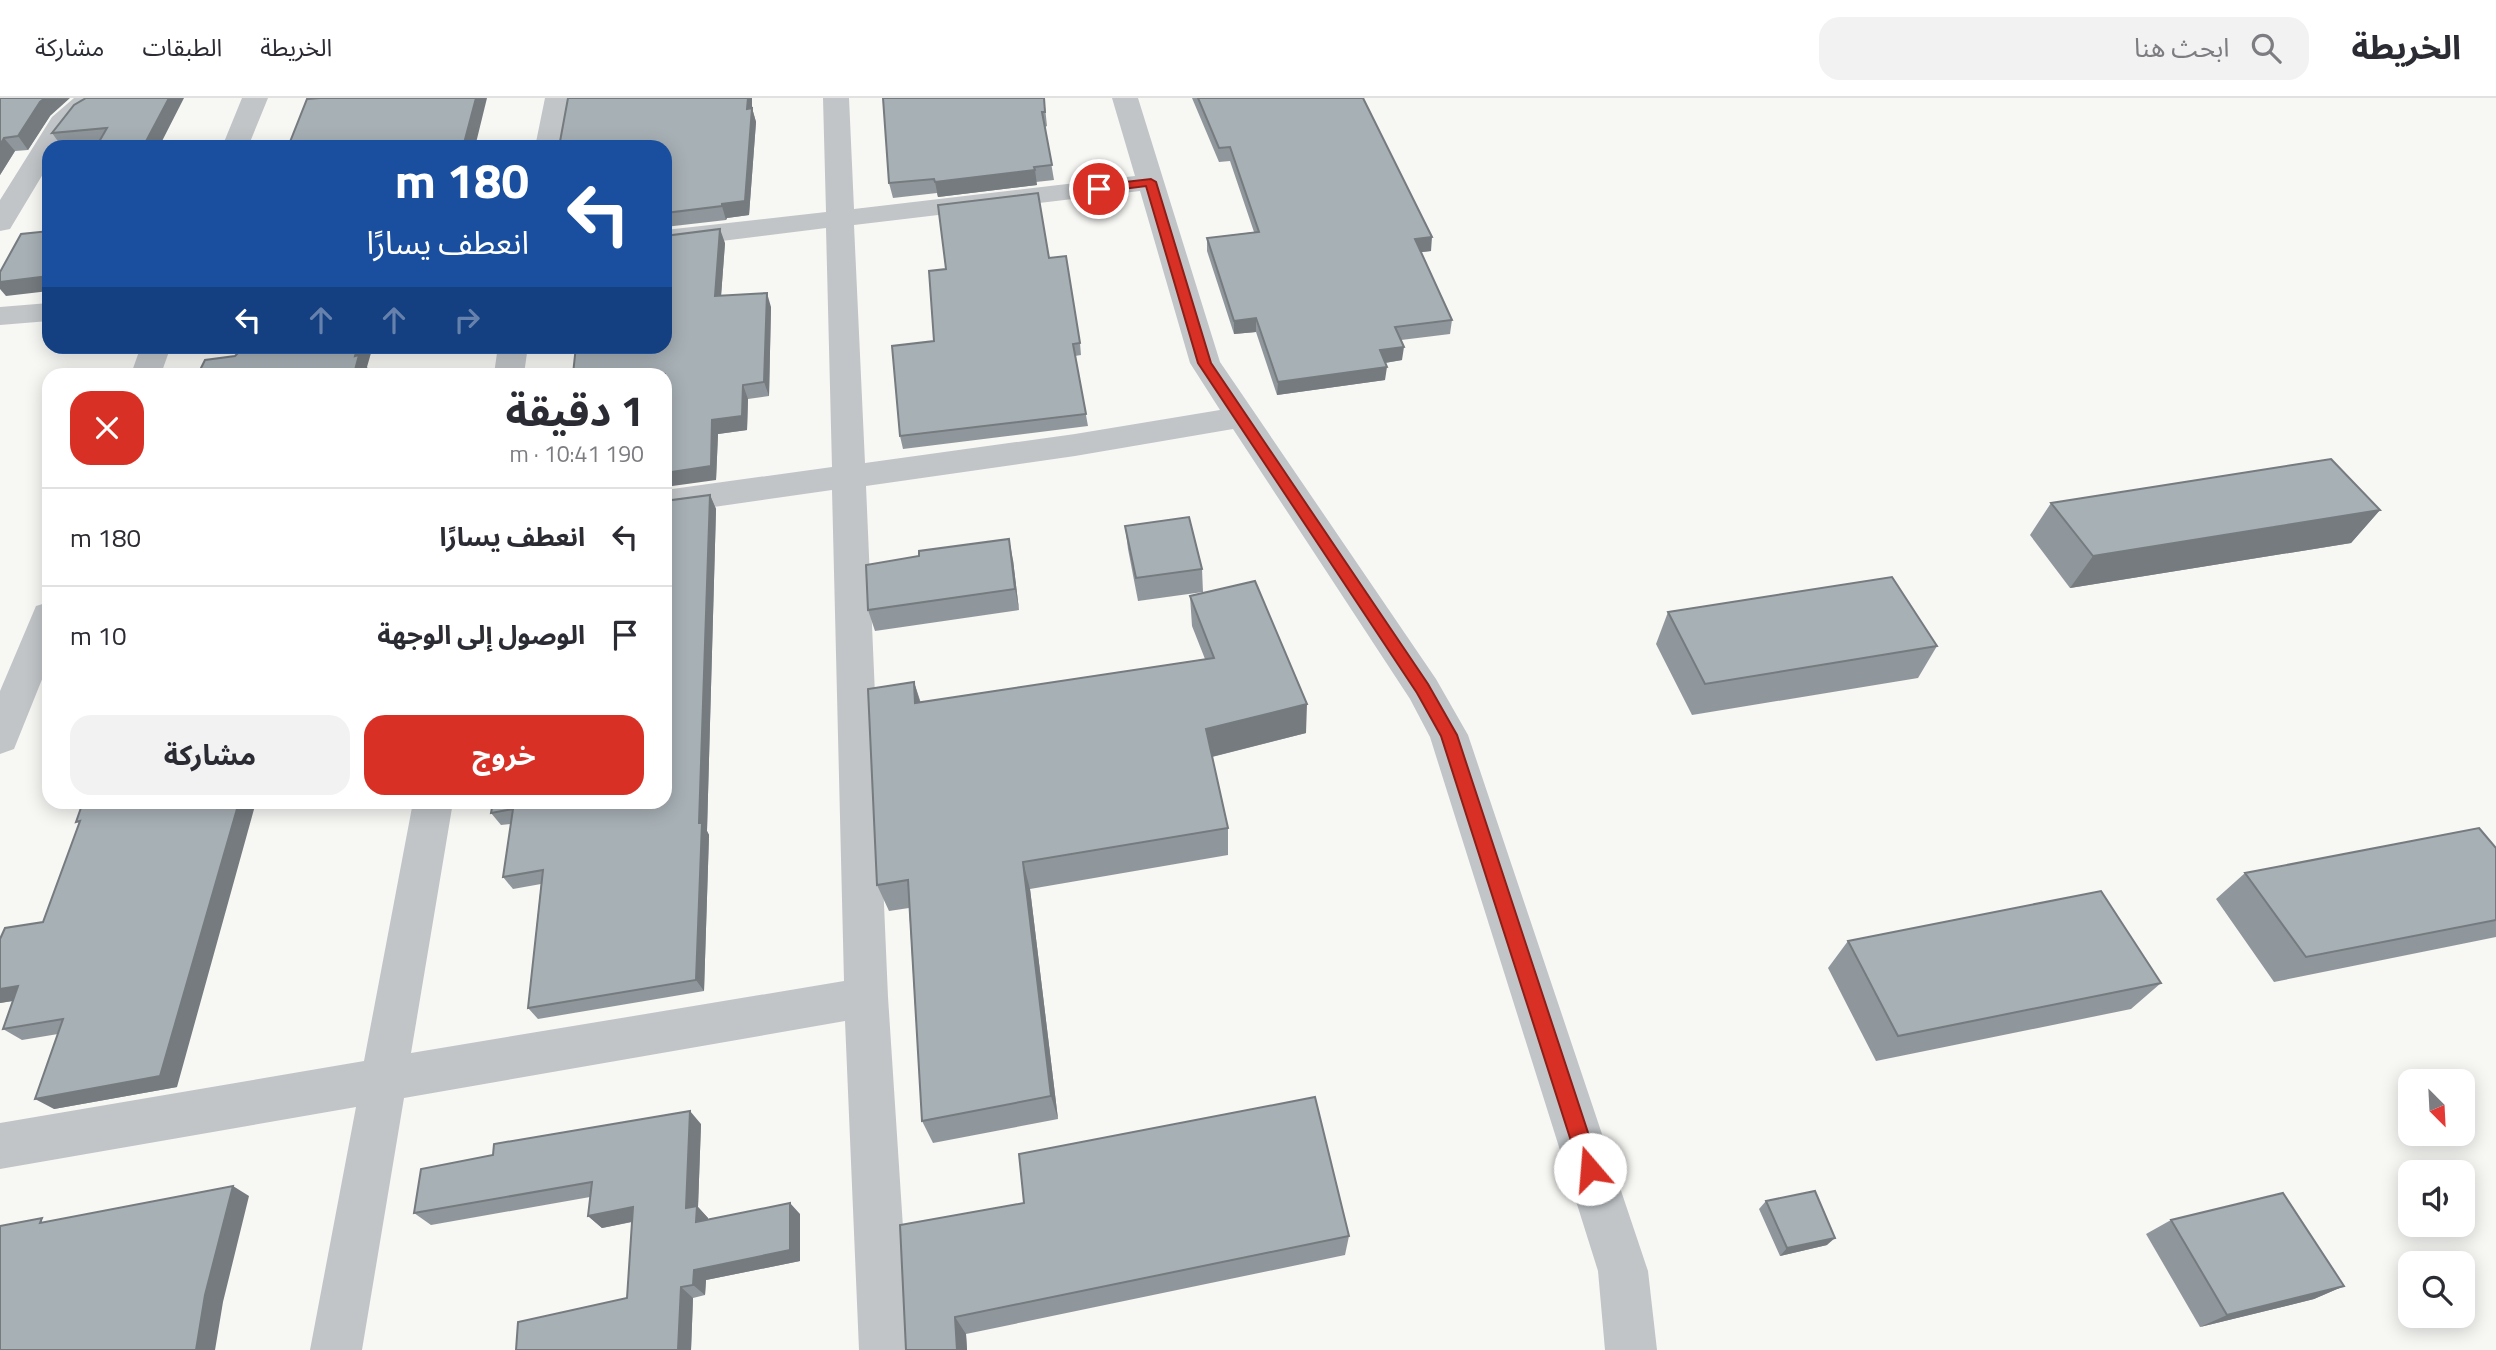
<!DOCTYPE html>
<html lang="ar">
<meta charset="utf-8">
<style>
:root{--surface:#fff;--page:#f2f2f3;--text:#2b2b33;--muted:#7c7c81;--line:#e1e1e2;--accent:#d93025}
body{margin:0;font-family:"Titillium Web","Noto Sans Arabic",sans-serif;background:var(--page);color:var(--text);direction:rtl;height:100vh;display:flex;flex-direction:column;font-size:26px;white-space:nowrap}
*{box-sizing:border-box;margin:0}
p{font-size:23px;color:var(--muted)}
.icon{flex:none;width:38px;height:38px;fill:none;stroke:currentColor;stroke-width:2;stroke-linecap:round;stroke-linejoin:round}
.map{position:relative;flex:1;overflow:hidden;direction:ltr}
.sheet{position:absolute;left:42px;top:270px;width:630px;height:441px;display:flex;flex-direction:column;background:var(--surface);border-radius:21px;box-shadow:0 4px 18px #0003;direction:rtl}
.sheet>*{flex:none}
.top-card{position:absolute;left:42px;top:42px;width:630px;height:214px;border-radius:21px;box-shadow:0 4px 18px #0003;direction:rtl;background:#1a4fa0;color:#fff;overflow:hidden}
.needle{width:46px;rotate:156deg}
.tools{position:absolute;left:2398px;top:971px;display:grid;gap:14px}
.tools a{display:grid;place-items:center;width:77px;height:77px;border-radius:14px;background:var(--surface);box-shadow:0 4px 18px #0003;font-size:35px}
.pin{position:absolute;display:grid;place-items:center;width:60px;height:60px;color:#fff;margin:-30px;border:4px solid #fff;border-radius:50%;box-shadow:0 2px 7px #0007}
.me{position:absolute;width:77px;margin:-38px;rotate:342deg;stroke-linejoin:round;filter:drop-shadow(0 0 5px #0008)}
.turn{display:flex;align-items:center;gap:24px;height:147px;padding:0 28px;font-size:32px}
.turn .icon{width:91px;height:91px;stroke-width:2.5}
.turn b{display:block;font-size:49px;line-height:60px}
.lanes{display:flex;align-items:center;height:66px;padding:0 28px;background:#0003;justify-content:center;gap:35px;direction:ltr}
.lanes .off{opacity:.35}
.round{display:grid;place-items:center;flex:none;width:74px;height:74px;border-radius:21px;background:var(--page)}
.head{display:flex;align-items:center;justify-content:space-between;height:119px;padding:0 28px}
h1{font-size:42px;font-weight:700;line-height:52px}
.button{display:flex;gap:14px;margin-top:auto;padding:14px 28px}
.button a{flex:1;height:80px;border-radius:21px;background:var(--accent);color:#fff;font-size:28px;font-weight:700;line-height:80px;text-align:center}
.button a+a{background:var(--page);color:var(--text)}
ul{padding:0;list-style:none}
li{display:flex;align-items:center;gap:21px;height:98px;padding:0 28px;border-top:2px solid var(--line)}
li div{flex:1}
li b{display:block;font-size:26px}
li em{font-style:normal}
header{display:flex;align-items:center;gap:42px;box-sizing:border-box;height:98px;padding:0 35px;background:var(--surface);border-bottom:2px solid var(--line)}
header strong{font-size:33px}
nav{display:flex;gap:38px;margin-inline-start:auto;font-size:24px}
.search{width:490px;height:63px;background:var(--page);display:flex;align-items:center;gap:18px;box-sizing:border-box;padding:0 24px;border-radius:21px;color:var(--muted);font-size:26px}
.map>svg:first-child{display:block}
</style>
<header>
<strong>الخريطة</strong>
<div class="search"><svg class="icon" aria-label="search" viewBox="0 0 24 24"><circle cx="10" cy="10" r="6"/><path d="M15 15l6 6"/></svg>ابحث هنا</div>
<nav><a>الخريطة</a><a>الطبقات</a><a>مشاركة</a></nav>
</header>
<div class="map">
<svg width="2496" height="1252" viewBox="0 0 2496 1252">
<rect width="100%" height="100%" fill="#f7f7f4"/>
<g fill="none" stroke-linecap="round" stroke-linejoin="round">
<path fill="#c1c5c8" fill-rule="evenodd" d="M74 0H111C105 8 99 7 92 11 77 19 67 35 59 49H49V66L10 131 0 133V102L52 19Z
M242 0H268L248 49H222Z
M545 0H571L561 49H535Z
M823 0H849L854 111 1135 78 1112 0H1138L1220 264 1436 581 1468 637 1648 1173 1657 1252H1605L1598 1173 1430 639 1410 601 1233 331 1075 358 866 388 888 899 911 1252H859L845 923 404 1000 362 1252H310L356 1009 0 1071V1025L364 963 413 704H453L411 955 844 883 832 392 665 416V392L832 369 826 130 665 150V132L826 114ZM1140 93 1190 265 1220 312 1075 336 865 365 854 127Z
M49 205V223L0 227V209Z
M141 248H171L161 276H131Z
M498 248H528L524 276H494Z
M49 504V564L14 651 0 656V593L36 508Z"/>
</g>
<path fill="#90979c" d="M0 0 50 18 28 52 15 53 0 77Z
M184 0 99 45 62 49 52 35Z
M1044 0 1047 28 1045 29 1054 82 1036 84 1037 87 938 99 937 95 893 100 889 85Z
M1192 0H1363L1431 153 1421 154 1452 222 1450 236 1401 242 1402 262 1385 265V282L1277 297 1256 234 1234 236 1207 153V140L1254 134 1230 63 1219 64Z
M752 10 756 24 749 117 727 120 726 122 665 129V49Z
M725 145 721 198 771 209 769 298 748 301 747 332 718 336 716 382 576 248Z
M1049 160 1080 245 1081 257 1075 258 1088 328 903 351 900 338 934 243Z
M710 397 716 411 707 733 709 737 704 893 538 921 528 910 541 786 513 791 503 779 511 726 501 727 491 715Z
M2051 405 2380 412 2351 445 2070 490 2030 437Z
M1125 428 1202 471 1203 494 1138 503 1128 451Z
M1013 462 1019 512 875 533 868 512Z
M1190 498 1306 635 1212 659 1228 730V757L1030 791 1058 1021 933 1045 922 1023 909 810 889 813 877 787 914 584 921 605 1205 561 1192 528Z
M1668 514 1937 548 1918 580 1692 617 1656 546Z
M83 704 177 989 54 1011 58 936 22 942 3 931 13 903 0 905V841L43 824 79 726Z
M2496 750V839L2274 884 2216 801 2245 775Z
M1848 843 2161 885 2131 911 1876 963 1828 870Z
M701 1026 698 1109 708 1120V1121L800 1116V1163L706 1182 705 1197 693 1200 691 1252H516L627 1200 632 1124 602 1130 588 1118 590 1099 431 1127 414 1115Z
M1766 1103 1827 1147 1780 1158 1759 1111Z
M2171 1122 2344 1188 2314 1201 2200 1229 2146 1136Z
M900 1127 1349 1138 1345 1157 966 1236 967 1252H906Z"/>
<path fill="#757b7f" d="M45 0H70L50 18 28 52 18 38 40 4Z
M169 0H184L159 49H143Z
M476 0H487L475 49H463Z
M748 0H752V10L756 24 749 117 727 120 726 122 722 108 747 11Z
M4 40 15 53 0 77V47Z
M1035 72 1037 87 938 99 935 84Z
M720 131 725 145 720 212 715 198Z
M1432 139 1431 153 1414 155 1415 141Z
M49 178V193L6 198 0 191V184Z
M767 195 771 209 769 298 764 284Z
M1256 220V234L1234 236V223Z
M358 248H373L367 269 369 273V276H354L355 258Z
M1404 249 1402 262 1378 266 1380 252Z
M1387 269 1385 282 1277 297 1278 284Z
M743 287 748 301 747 332 718 336 716 382 665 389V375Z
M710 397 716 411 707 733 709 737 704 893 696 882 699 725Z
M2380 412 2351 445 2070 490 2093 458Z
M1009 441 1013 462 1019 512 1015 491Z
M914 584 923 614 915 605Z
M1307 606 1306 635 1207 660 1206 631Z
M239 704H256L177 989 54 1011 35 1001Z
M1023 764 1030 791 1058 1021 1051 998Z
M18 888 36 899 0 905V891Z
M690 1013 701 1026 698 1109 708 1120V1135L696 1124 686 1110Z
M233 1088 249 1098 223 1204 215 1252H196L205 1197Z
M790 1105 800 1116V1163L706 1182 705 1197 693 1187 694 1172Z
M633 1109 645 1121 602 1130 588 1118Z
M1835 1140 1827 1147 1780 1158 1787 1150Z
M2344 1188 2314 1201 2200 1229 2227 1217Z
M681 1189 693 1200 691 1252H678Z
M955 1219 966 1236 967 1252H957Z"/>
<path fill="#a7b0b5" stroke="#757b7f" stroke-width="2" d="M0 0H45L40 4 18 38 4 40 0 47Z
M86 0H169L143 49H96L107 30 52 35 74 7Z
M320 0H476L463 49H288L307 1Z
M568 0H748L747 11 752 10 745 103 722 106V108L665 115V49H559Z
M883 0H1044L1045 14H1042L1052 67 1034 69 1035 72 935 84 934 81 889 85Z
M1198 0H1363L1432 139 1415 141 1452 222 1395 229 1404 249 1380 252 1387 269 1278 284 1256 220 1234 223 1207 140 1259 134 1230 49 1219 50Z
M1038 95 1049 160 1066 158 1080 245 1073 246 1086 316 900 338 892 248 934 243 929 173 946 171 938 107Z
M720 131 715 198 767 195 764 284 743 287 742 318 712 322 711 368 665 375V276H573L576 248H665V138Z
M49 133V178L0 184V174L21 136Z
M241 248H358L355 258 359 257 354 276H198L205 262 235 258 238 255Z
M2331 361 2380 412 2093 458 2051 405Z
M710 397 699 725H702L696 882 528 910 543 772 503 779 513 711 491 715 493 704H665V403Z
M1189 419 1202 471 1136 480 1125 428Z
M1009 441 1015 491 868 512 866 467 919 458V453Z
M1892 479 1937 548 1705 586 1668 514Z
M1255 483 1307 606 1206 631 1228 730 1023 764 1051 998 922 1023 908 782 877 787 868 591 914 584 915 605 1214 560 1190 498Z
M83 704H239L160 978 35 1001 63 921 3 931 18 888 0 891V841L5 830 43 824 80 723 76 724Z
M2479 730 2496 750V822L2306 859 2245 775Z
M2101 793 2161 885 1898 938 1848 843Z
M1315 999 1349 1138 955 1219 957 1252H906L900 1127 1024 1105 1019 1056Z
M690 1013 686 1110 697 1108 696 1124 790 1105V1152L694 1172 693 1187 681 1189 678 1252H516L518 1224 627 1200 633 1109 588 1118 592 1084 414 1115 421 1071 493 1057 494 1046Z
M233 1088 205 1197 196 1252H0V1128L42 1120 40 1125Z
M1815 1093 1835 1140 1787 1150 1766 1103Z
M2283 1095 2344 1188 2227 1217 2171 1122Z"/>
<path fill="#d93025" stroke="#8d1f18" stroke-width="2" d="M1151 81 1156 84 1211 265 1428 586 1457 637 1600 1071 1597 1078 1590 1081 1583 1078 1580 1071 1441 638 1417 595 1198 265 1146 88 1099 94 1093 91 1099 87Z"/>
</svg>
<div class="tools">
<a><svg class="needle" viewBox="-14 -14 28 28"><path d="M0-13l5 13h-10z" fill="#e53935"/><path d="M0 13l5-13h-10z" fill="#7c7c81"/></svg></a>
<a><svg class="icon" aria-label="sound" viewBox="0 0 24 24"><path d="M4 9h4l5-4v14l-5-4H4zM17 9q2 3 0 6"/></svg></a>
<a><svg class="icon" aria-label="search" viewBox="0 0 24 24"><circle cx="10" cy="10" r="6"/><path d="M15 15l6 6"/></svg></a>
</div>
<div class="pin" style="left:1099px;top:91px;background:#d93025"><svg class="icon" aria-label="arrive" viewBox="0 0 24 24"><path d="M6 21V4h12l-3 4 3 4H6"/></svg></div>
<svg class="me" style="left:1590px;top:1071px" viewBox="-20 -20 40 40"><circle r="19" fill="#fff"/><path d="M0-13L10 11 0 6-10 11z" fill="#d93025"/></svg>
<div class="top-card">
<div class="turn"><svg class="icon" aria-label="left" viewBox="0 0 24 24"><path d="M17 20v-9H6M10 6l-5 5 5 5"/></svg><div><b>180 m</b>انعطف يسارًا</div></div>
<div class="lanes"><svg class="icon" aria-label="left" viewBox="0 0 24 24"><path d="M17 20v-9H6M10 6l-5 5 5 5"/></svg><svg class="icon off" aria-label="ahead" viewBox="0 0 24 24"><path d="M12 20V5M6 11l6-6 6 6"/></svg><svg class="icon off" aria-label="ahead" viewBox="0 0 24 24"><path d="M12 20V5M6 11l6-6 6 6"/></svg><svg class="icon off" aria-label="right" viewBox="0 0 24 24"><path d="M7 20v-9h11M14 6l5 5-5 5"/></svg></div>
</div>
<section class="sheet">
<div class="head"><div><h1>1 دقيقة</h1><p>190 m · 10:41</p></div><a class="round" style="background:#d93025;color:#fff"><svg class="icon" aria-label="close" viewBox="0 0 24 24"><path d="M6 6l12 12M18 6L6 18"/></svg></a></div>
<ul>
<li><svg class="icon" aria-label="left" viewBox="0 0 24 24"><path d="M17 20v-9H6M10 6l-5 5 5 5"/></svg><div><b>انعطف يسارًا</b></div><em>180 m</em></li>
<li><svg class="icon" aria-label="arrive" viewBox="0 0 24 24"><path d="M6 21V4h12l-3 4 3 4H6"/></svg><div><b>الوصول إلى الوجهة</b></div><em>10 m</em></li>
</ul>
<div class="button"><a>خروج</a><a>مشاركة</a></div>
</section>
</div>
